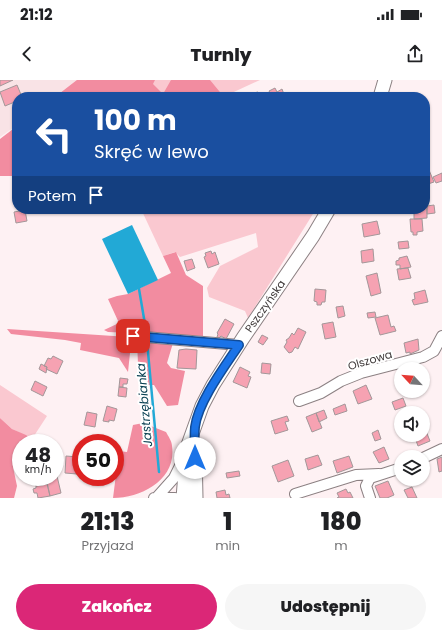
<!DOCTYPE html>
<html lang="pl">
<meta charset="utf-8">
<style>
:root{--surface:#fff;--page:#f6f6f6;--text:#202124;--muted:#757577;--accent:#db2777}
body{margin:0;font-family:Poppins,sans-serif;background:var(--page);color:var(--text);height:100vh;display:flex;flex-direction:column;font-size:15px;white-space:nowrap}
*{box-sizing:border-box;margin:0}
p{font-size:13px;color:var(--muted)}
.icon{flex:none;width:22px;height:22px;fill:none;stroke:currentColor;stroke-width:2;stroke-linecap:round;stroke-linejoin:round}
.map{position:relative;height:418px;overflow:hidden}
.panel{display:flex;flex-direction:column;background:var(--surface);flex:1}
.panel>*{flex:none}
.guide{position:absolute;left:12px;top:12px;width:418px;height:122px;border-radius:16px;box-shadow:0 1px 3px #0004;background:#1a4fa0;color:#fff;overflow:hidden}
.needle{width:26px;rotate:296deg}
.fabs{position:absolute;left:394px;top:282px;display:grid;gap:8px}
.fabs a{display:grid;place-items:center;width:36px;height:36px;border-radius:50%;background:var(--surface);box-shadow:0 1px 3px #0004;font-size:20px}
.speed{position:absolute;left:12px;top:354px;display:flex;gap:8px;font-size:20px;font-weight:700;text-align:center}
.speed>*{display:grid;place-content:center;width:52px;height:52px;border-radius:50%;background:var(--surface);box-shadow:0 1px 3px #0004;line-height:1}
.speed small{font-size:10px;font-weight:400}
.speed .limit{border:6px solid #d22;background:#fff;color:#111}
.pin{position:absolute;display:grid;place-items:center;width:34px;height:34px;color:#fff;margin:-17px;border-radius:8px;box-shadow:0 2px 6px #0006}
.me{position:absolute;width:44px;margin:-22px;rotate:0deg;stroke-linejoin:round;filter:drop-shadow(0 0 3px #0008)}
.turn{display:flex;align-items:center;gap:14px;height:84px;padding:0 16px;font-size:18px}
.turn .icon{width:52px;height:52px;stroke-width:2.5}
.turn b{display:block;font-size:28px;line-height:34px}
.then{display:flex;align-items:center;height:38px;padding:0 16px;background:#0003;gap:8px;font-size:15px}
.eta{display:flex;justify-content:space-evenly;align-items:center;height:68px;text-align:center}
.eta b{font-size:24px;font-weight:800;line-height:28px}
.button{display:flex;gap:8px;margin-top:auto;padding:8px 16px}
.button a{flex:1;height:46px;border-radius:24px;background:var(--accent);color:#fff;font-size:16px;font-weight:800;line-height:46px;text-align:center}
.button a+a{background:var(--page);color:var(--text)}
.status{display:flex;justify-content:space-between;align-items:center;height:28px;padding:0 20px;background:var(--surface);direction:ltr}
.status svg{height:11px;fill:currentColor}
header{display:flex;justify-content:space-between;align-items:center;height:52px;padding:0 16px;background:var(--surface);font-size:18px;font-weight:800}
.map>svg:first-child{display:block}
</style>
<div class="status"><b>21:12</b><svg viewBox="0 0 49 12"><path d="M0 12V9h3v3zM5 12V6h3v6zM10 12V3h3v9zM15 12V0h3v12zM26 1h20v11H26zM47 4h2v5h-2z"/></svg></div>
<header><svg class="icon" aria-label="back" viewBox="0 0 24 24"><path d="M15 5l-7 7 7 7"/></svg>Turnly<svg class="icon" aria-label="share" viewBox="0 0 24 24"><path d="M12 15V3M7 8l5-5 5 5M5 13v7h14v-7"/></svg></header>
<div class="map">
<svg width="442" height="418" viewBox="0 0 442 418">
<rect width="100%" height="100%" fill="#fef1f3"/>
<path fill="#f9e3e6" d="M0 0H77L55 17H17V45L0 57Z"/>
<path fill="#fac8d0" d="M77 0H260L223 17H55Z
M141 129H316L248 238 245 231 209 217 207 208 220 186 258 167 256 153 180 177 175 172 163 176Z
M0 305 47 336 32 359 12 349 0 338Z"/>
<path fill="#f28ca0" d="M77 0H155L153 4 163 14 171 0H210L224 17H55Z
M17 46V96H0V59Z
M176 172 186 195 203 206V256L108 252 104 250 119 243 108 219 117 216 128 214 171 193 163 176Z
M7 249 129 257 130 273 128 292 119 278 80 270 81 263 65 260 11 254Z
M137 260 173 263 167 283 171 288 185 291 178 325 167 326 154 305H145L139 308Z
M0 338 12 349 26 355 36 363H21V386L13 387 17 406 14 418H0Z
M143 343 166 352C168 356 172 361 172 366 177 399 142 418 113 418L119 371 127 372 133 345Z"/>
<path fill="#22a9d6" d="M132 145 158 200 128 214 102 159Z"/>
<g fill="none" stroke-linecap="round" stroke-linejoin="round">
<path stroke="#22a9d6" stroke-width="2.5" d="M139 209 147 256
M147 261 159 392"/>
</g>
<path fill="#f6a2b2" stroke="#a39799" d="M0 0H13L0 6Z
M17 5 22 17H17V21L5 26 0 12Z
M275 8 277 12 282 9 285 17H272L269 11Z
M258 12 260 17H246L245 15Z
M429 90 434 102 425 105V92Z
M442 93V101L436 103 433 97Z
M434 125 435 133 427 134V126Z
M425 126H427V138L414 139V129H425Z
M25 130 27 141 16 143 14 132Z
M410 139H422L423 151 417 152V155H413V152H411Z
M377 141 380 154 364 157 362 144Z
M408 161 409 168 399 169 398 162Z
M373 169 374 181 362 183 361 171Z
M211 171 212 174 215 172 219 184 208 188 204 177 206 176 205 173Z
M407 176 411 187 400 189V185H396V181L399 180V178Z
M192 179 195 188 187 191 184 181Z
M408 188 411 198 399 200 397 189Z
M377 193 381 213 371 216 366 196Z
M315 209 326 210 325 222H322L321 225H317V222L314 221Z
M425 210 428 222 414 225 412 220 415 219 414 213Z
M343 226 345 236 338 238 336 227Z
M375 232 376 237 368 238 367 233Z
M388 235 391 247 394 246 396 251 380 255 375 238Z
M225 239 234 244 226 259 221 256 219 258 217 257 218 254 217 253Z
M333 242 336 257 325 259 322 244Z
M298 248 306 252 298 269 295 267 292 272 289 273 284 267 287 262 286 260 289 258 292 253 294 255Z
M262 255 268 258 263 265 258 262Z
M418 259 419 270 410 274V272L406 273 404 263Z
M186 269 197 270 196 289 177 288 179 270Z
M53 276 63 281 57 294 46 289 47 287 44 286 48 278 51 279Z
M262 283 271 284 270 294 261 293Z
M41 284 47 287 46 293 39 289Z
M240 287 250 292 248 296 251 297 247 308 233 302Z
M120 298 128 299 127 304H123V307H119Z
M35 301 47 307 43 316 31 310Z
M366 305 372 319 358 324 353 311Z
M119 307 127 308 126 317 118 316Z
M403 318 406 326 395 330 392 322Z
M345 324 347 331 335 335 333 329Z
M107 326 117 329 114 341 109 340V342L103 341Z
M324 330 327 338 319 342 316 333Z
M87 332 97 334 95 347 84 345Z
M316 333 322 348 312 352 306 337Z
M287 336 289 341 285 342 288 350 275 354 271 341Z
M423 346H424L430 361 418 366 414 355H423Z
M378 350 381 359 375 361 372 353Z
M384 367 389 379 379 383 373 372Z
M318 375 322 385 308 390 305 379Z
M66 376 78 377 77 394 65 393Z
M349 376 353 387 337 393 333 381Z
M442 377V391L439 392 437 379Z
M288 380 294 396 278 402 272 386Z
M239 391 240 396 227 398 226 393Z
M57 396 61 413 50 416 46 398Z
M46 398 47 404 36 406 34 400Z
M388 401 394 415 387 418H380L375 406Z
M47 404 50 416 38 418 37 413H34L33 409 36 408V406Z
M412 407 417 418H408L404 410Z
M346 409 348 413 350 412 353 418H337L339 417 337 413Z
M225 410 226 415 229 414 230 418H217L216 412Z"/>
<g fill="none" stroke-linecap="round" stroke-linejoin="round">
<defs>
<path id="minor" d="M133 256 239 265
M299 321 321 313 341 301 361 293 423 277 434 271 442 256
M423 378 442 369
M295 414 356 395 379 394
M157 417 174 398 184 378
M154 418H175
M370 418 366 406 370 398 401 388"/>
<path id="major" d="M380 17 385 0
M195 370 196 418
M183 418 187 368 202 326 213 305 243 258 313 156 329 129"/>
</defs>
<use href="#minor" stroke="#8c8183" stroke-width="12"/>
<use href="#major" stroke="#8c8183" stroke-width="15"/>
<use href="#minor" stroke="#fff" stroke-width="10"/>
<use href="#major" stroke="#fff" stroke-width="13"/>
</g>
<g fill="none" stroke-linecap="round" stroke-linejoin="round">
<defs>
<path id="route" d="M133 256 239 265C225 286 198 322 195 347 194 357 195 368 195 378"/>
</defs>
<use href="#route" stroke="#114b97" stroke-width="10"/>
<use href="#route" stroke="#1a73e8" stroke-width="7"/>
</g>
<g text-anchor="middle" dominant-baseline="central" stroke-width="4" stroke-linejoin="round" paint-order="stroke">
<g font-size="11" fill="#403b3b" stroke="#fff">
<text transform="translate(265 226) rotate(-55)">Pszczyńska</text>
<text transform="translate(370 280) rotate(-16)">Olszowa</text>
</g>
<g font-size="12" font-style="italic" fill="#094052" stroke="#fff">
<text transform="translate(144 325) rotate(-95)">Jastrzębianka</text>
</g>
</g>
</svg>
<div class="fabs">
<a><svg class="needle" viewBox="-14 -14 28 28"><path d="M0-13l5 13h-10z" fill="#e53935"/><path d="M0 13l5-13h-10z" fill="#757577"/></svg></a>
<a><svg class="icon" aria-label="sound" viewBox="0 0 24 24"><path d="M4 9h4l5-4v14l-5-4H4zM17 9q2 3 0 6"/></svg></a>
<a><svg class="icon" aria-label="layers" viewBox="0 0 24 24"><path d="M12 4l9 5-9 5-9-5zM3 14l9 5 9-5"/></svg></a>
</div>
<div class="speed"><div>48<small>km/h</small></div><div class="limit">50</div></div>
<div class="pin" style="left:133px;top:256px;background:#d93025"><svg class="icon" aria-label="arrive" viewBox="0 0 24 24"><path d="M6 21V4h12l-3 4 3 4H6"/></svg></div>
<svg class="me" style="left:195px;top:378px" viewBox="-20 -20 40 40"><circle r="19" fill="#fff"/><path d="M0-13L10 11 0 6-10 11z" fill="#1a73e8"/></svg>
<div class="guide">
<div class="turn"><svg class="icon" aria-label="left" viewBox="0 0 24 24"><path d="M17 20v-9H6M10 6l-5 5 5 5"/></svg><div><b>100 m</b>Skręć w lewo</div></div>
<div class="then">Potem<svg class="icon" aria-label="arrive" viewBox="0 0 24 24"><path d="M6 21V4h12l-3 4 3 4H6"/></svg></div>
</div>
</div>
<section class="panel">
<div class="eta">
<div><b>21:13</b><p>Przyjazd</p></div>
<div><b>1</b><p>min</p></div>
<div><b>180</b><p>m</p></div>
</div>
<div class="button"><a>Zakończ</a><a>Udostępnij</a></div>
</section>
